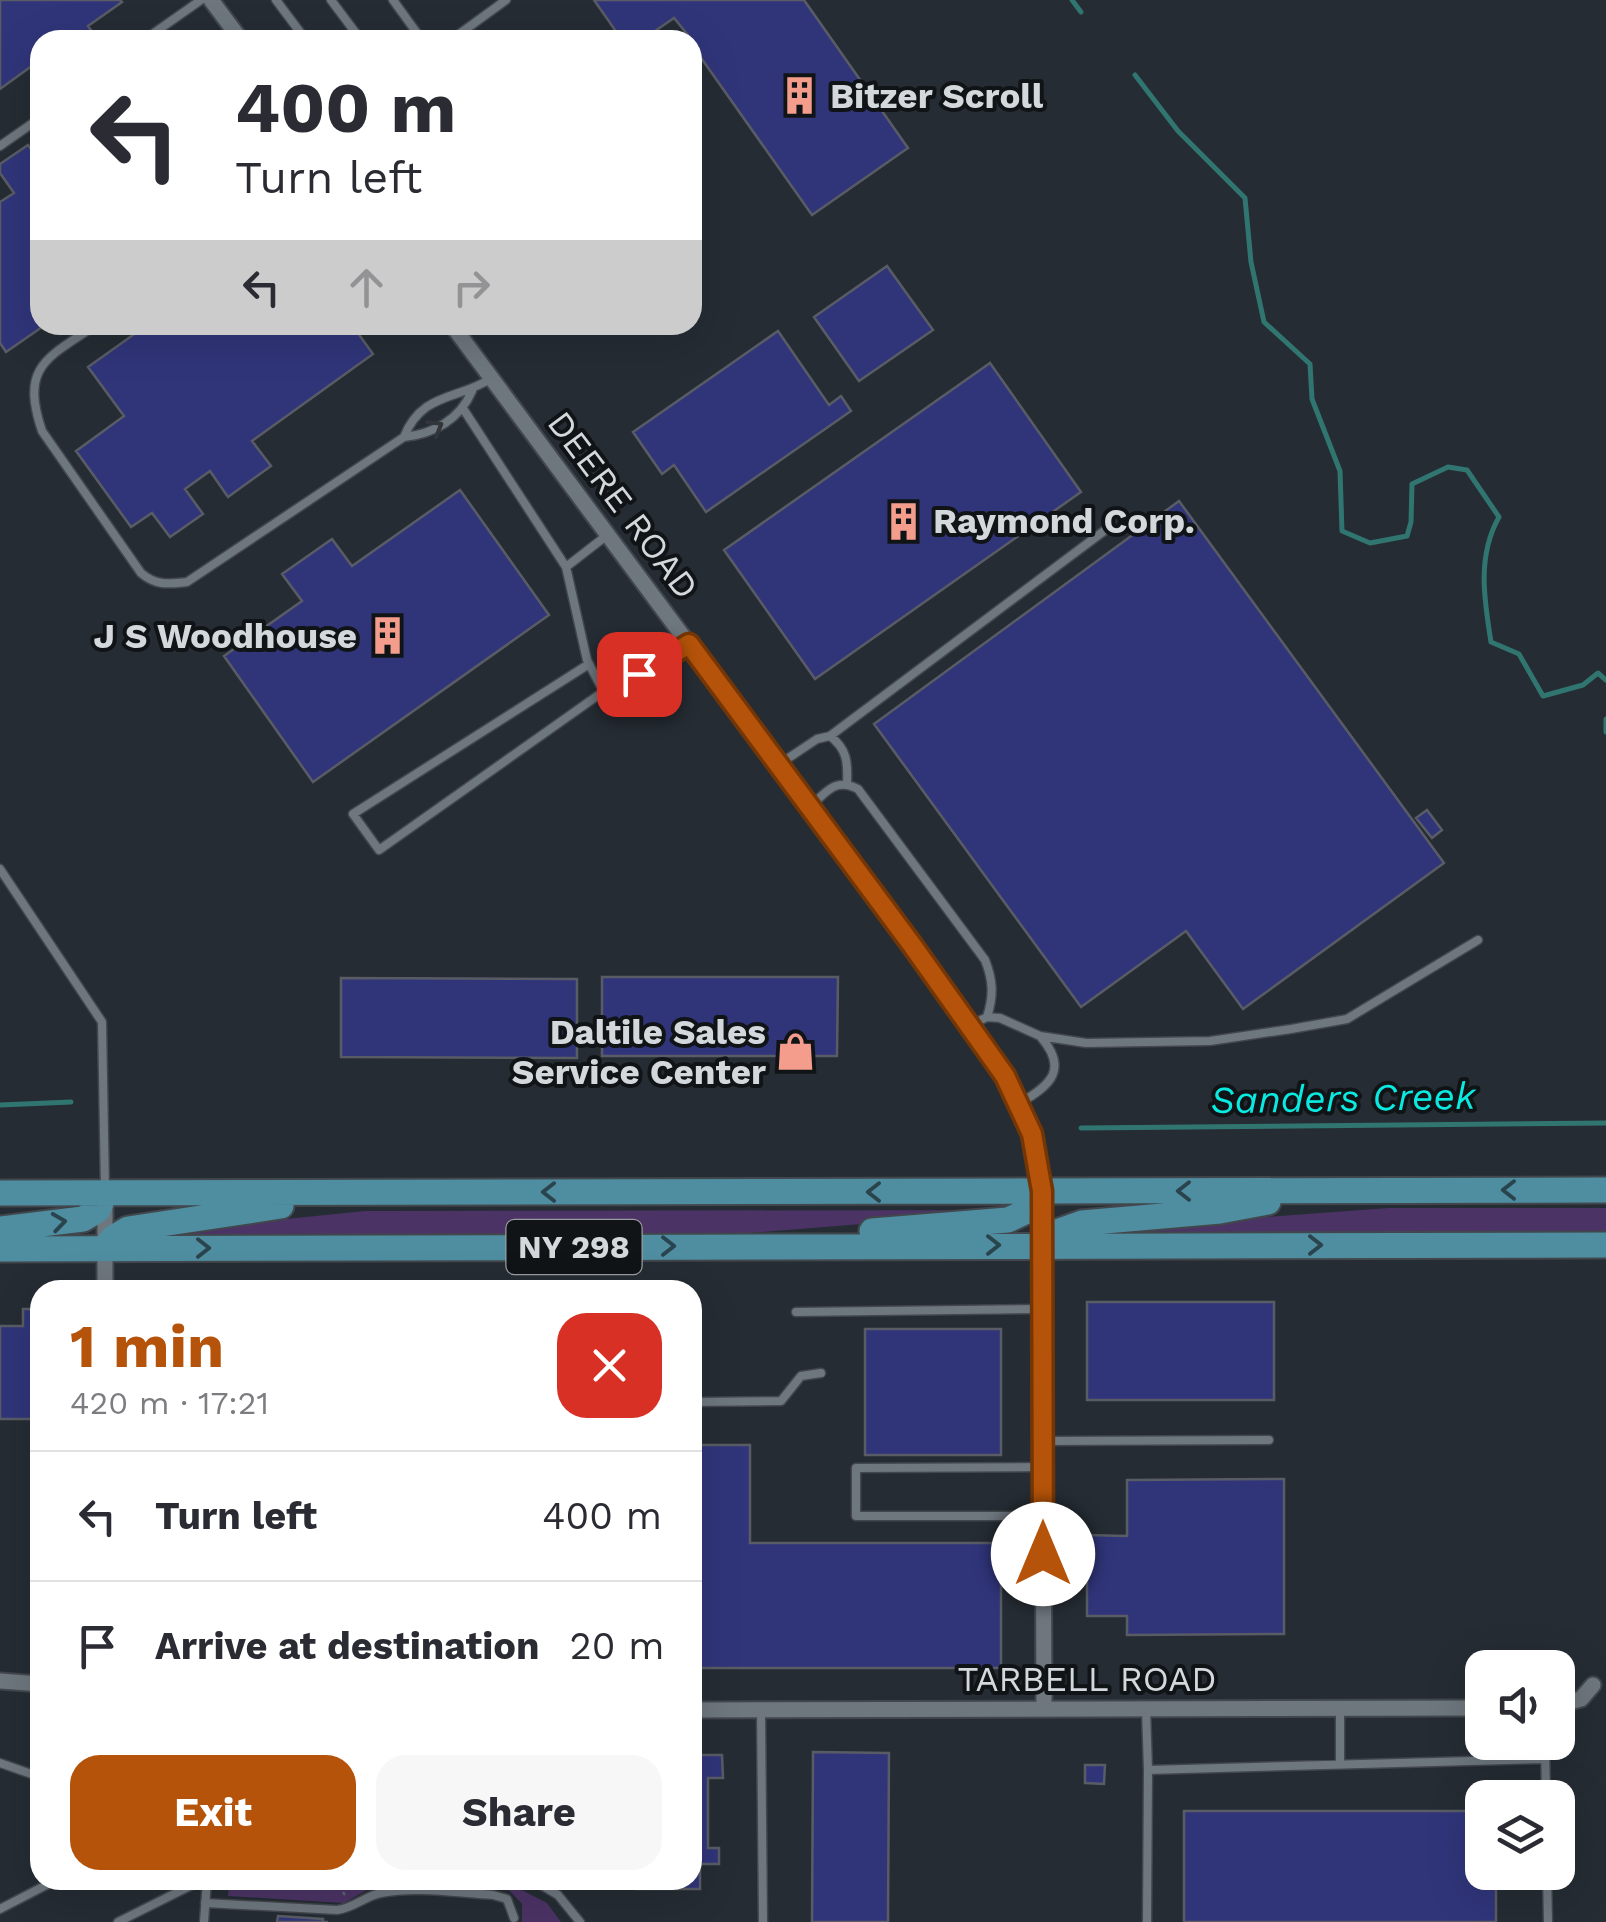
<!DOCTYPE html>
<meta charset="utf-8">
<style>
:root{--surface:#fff;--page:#f7f7f7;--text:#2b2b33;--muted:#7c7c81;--line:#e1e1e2;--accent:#b45309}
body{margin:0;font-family:"Work Sans",sans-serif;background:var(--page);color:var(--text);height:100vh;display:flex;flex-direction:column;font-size:38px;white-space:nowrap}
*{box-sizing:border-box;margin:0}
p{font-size:32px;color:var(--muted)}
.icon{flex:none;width:55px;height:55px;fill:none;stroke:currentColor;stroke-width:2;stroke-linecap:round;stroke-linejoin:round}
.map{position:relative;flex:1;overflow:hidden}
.details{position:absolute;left:30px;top:1280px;width:672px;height:610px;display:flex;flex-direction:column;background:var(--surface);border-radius:30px;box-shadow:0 10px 40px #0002}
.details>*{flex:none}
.guide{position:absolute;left:30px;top:30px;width:672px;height:305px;border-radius:30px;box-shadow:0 10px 40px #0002;background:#fff;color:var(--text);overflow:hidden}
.buttons{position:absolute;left:1465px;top:1650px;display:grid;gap:20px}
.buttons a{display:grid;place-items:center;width:110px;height:110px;border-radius:20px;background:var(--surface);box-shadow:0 10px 40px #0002;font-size:50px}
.pin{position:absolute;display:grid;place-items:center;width:85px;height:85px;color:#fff;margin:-42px;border-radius:20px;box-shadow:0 5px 15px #0006}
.me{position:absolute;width:110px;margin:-55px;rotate:0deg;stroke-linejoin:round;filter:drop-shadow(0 0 8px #0008)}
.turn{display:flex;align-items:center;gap:35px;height:210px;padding:0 40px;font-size:45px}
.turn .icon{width:130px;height:130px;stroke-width:2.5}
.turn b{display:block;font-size:70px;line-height:85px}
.lanes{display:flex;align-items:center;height:95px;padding:0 40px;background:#0003;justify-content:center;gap:50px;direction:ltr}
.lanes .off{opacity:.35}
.round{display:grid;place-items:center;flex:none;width:105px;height:105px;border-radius:30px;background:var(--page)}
.head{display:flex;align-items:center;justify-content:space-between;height:170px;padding:0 40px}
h1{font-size:60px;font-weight:700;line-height:75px;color:var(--accent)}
.cta{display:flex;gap:20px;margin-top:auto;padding:20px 40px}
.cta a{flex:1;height:115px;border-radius:30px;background:var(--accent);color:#fff;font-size:40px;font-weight:700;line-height:115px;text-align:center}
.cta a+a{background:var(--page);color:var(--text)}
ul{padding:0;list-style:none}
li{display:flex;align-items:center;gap:30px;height:130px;padding:0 40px;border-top:2px solid var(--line)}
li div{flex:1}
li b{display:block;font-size:38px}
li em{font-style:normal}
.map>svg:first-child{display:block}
</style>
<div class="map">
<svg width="1606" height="1922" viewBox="0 0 1606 1922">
<rect width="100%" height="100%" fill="#252c33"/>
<path fill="#4b3365" d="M1388 1208H1606V1233L1089 1235V1230Z
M1001 1210 1000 1213 710 1236H148V1233L365 1211Z
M233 1880H390L518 1888 547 1903 561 1922H522V1904L509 1890 387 1884 372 1887 344 1903 228 1896 229 1881Z"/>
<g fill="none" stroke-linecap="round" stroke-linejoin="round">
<path stroke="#317571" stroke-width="5" d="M1072 0 1081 12
M1135 75 1178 131 1245 198 1251 262 1264 322 1310 364 1312 399 1340 471 1342 531 1370 543 1407 536 1411 522 1412 484 1448 467 1467 470 1499 517C1477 556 1484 599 1491 642L1519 654 1543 696 1583 685 1598 673 1606 680
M1606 719V732
M0 1105 71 1102
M1081 1128 1606 1123"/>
</g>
<path fill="#30357a" stroke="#595c65" stroke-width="2.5" d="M0 0H120L122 2 88 26 98 40H40V60L0 89Z
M594 0H804L908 148 812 215 692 45V40L674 18 642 40H622Z
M28 145 40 162V325H45L6 352 0 343V202L14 193 0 173V164Z
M887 266 933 330 859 381 814 317Z
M147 325H352L373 354 252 441 271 466 228 497 210 471 185 489 203 514 170 537 152 513 131 527 76 451 124 416 88 367Z
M778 331 829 405 841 396 851 411 706 512 674 465 662 474 633 432Z
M990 363 1081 492 815 679 724 550Z
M460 490 549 615 313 782 224 656 302 601 282 574 332 539 352 566Z
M1179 501 1444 863 1243 1009 1186 931 1081 1007 874 724Z
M1427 810 1442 830 1432 838 1416 818Z
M602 977H838L837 1056H602Z
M341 978 577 979V1058L341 1057Z
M1087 1302H1274V1400H1087Z
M23 1309H40V1419H0V1326H23Z
M865 1329H1001V1455H865Z
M692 1445H750V1543H1001V1668H692Z
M1284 1479V1634L1127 1635V1616H1087V1535L1127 1536V1480Z
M813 1752 889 1753 888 1922H812Z
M692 1755H722L723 1778H708V1848H719V1864H700V1889H636V1880H692Z
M1085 1765H1105L1104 1784 1085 1783Z
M1184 1811H1482V1872H1496V1922H1184Z
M278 1916 323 1919V1922H328H277Z"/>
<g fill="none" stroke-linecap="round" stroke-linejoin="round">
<defs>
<path id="lane" d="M276 0 306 40
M331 0 361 40
M393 0 422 40
M144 40 201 0
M451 40 506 0
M0 146 40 118
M96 325C47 358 20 366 42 431L141 573C156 586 169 584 187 582L404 437
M472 391C460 419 434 434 404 437 422 392 458 400 492 378
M464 410 566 567 587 660 600 685 615 688 689 644
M566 567 606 536
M589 664 353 814 379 850 607 689
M830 736 1108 528
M778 765 817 739 830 736C847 749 848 762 847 783
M810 807C826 792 836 777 858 789L985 960C993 980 994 995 987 1017
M0 869 102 1022 105 1189
M969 1026 987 1017 1000 1018 1040 1036 1086 1043 1210 1041 1291 1029 1347 1019 1478 940
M1020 1103C1051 1085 1069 1069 1040 1036
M796 1312 1042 1309
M692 1402 781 1401 801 1376 821 1373
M1044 1441 1269 1440
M1042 1467 856 1468V1516H1043
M1340 1708V1764
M1146 1709 1148 1770 1545 1759
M761 1712 763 1922
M1545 1742 1546 1798
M0 1763 40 1777
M1547 1872 1548 1922
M533 1880 558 1895 580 1922
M205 1903 337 1910C354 1908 365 1896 381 1893 416 1886 457 1893 493 1895L507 1899 514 1918
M0 1909 56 1880
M118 1922 202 1880
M204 1922 207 1880
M1147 1922 1148 1770"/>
<path id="street" d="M211 0 241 40
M452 325 912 945 1005 1076 1032 1134 1042 1191 1044 1709
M105 1203V1290
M0 1681 40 1684
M1558 1705 1581 1699 1593 1685
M692 1710 1482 1708"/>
<path id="primary" d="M0 1193 1606 1190
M0 1229 83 1219 98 1210 105 1194
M872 1231 1008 1220 1029 1210 1042 1191
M1042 1245 1051 1234 1082 1223 1220 1211 1268 1202
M105 1248 113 1238 128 1229 281 1206
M0 1249 1606 1245"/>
</defs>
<use href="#lane" stroke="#41474c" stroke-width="11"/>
<use href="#street" stroke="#41474c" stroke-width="19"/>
<use href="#primary" stroke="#41474c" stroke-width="29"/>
<path stroke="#5e646a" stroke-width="2.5" stroke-dasharray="10 5" stroke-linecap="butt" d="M334 1880 345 1895"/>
<use href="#lane" stroke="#6e767e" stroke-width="8"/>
<use href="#street" stroke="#6e767e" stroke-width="15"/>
<use href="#primary" stroke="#4f8da0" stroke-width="25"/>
</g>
<defs><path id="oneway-chevron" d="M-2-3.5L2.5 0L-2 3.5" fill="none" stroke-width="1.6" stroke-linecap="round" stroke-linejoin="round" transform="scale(2.5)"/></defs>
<use stroke="#32363b" href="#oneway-chevron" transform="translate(436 427) rotate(-30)"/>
<g stroke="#2a444e">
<use href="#oneway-chevron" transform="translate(1509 1190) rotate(-180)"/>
<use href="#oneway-chevron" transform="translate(1184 1191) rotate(180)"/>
<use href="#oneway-chevron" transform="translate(549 1192) rotate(180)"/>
<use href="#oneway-chevron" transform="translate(874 1192) rotate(180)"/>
<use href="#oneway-chevron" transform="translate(59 1222) rotate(-8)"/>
<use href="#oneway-chevron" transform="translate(993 1245)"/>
<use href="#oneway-chevron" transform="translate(1315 1245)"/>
<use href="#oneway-chevron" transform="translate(668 1246)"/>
<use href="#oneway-chevron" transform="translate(203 1248)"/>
</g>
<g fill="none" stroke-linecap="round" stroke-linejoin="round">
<defs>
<path id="route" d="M639 674 689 644 912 945 1005 1076 1032 1134 1042 1191 1043 1554"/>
</defs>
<use href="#route" stroke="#753606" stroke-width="25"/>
<use href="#route" stroke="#b45309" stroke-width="18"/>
</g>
<defs>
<symbol id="building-bare" viewBox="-9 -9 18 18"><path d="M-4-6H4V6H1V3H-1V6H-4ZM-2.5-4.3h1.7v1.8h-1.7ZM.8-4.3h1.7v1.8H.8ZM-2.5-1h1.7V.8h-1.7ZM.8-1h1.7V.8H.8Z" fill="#f49d8d" stroke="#111417" stroke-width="2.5" paint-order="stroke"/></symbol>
<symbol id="shop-bare" viewBox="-9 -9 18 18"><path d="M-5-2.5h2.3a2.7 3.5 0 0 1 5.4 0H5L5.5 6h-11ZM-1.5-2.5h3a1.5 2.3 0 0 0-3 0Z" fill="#f49d8d" stroke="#111417" stroke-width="2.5" paint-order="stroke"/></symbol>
</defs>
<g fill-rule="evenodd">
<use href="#building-bare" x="772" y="68" width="55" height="55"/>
<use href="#building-bare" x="876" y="494" width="55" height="55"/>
<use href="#building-bare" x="360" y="608" width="55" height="55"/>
<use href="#shop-bare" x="768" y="1024" width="55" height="55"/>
</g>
<g text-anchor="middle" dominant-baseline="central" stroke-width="8" stroke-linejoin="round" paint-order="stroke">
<rect fill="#111417" stroke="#999da1" stroke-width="2.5" x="506.5" y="1220" width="135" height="54" rx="8"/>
<g font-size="32" font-weight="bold" fill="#d3d8dc">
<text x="574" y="1247">NY 298</text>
</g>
<g font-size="35" font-weight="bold" fill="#d3d8dc" stroke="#111417" text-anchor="start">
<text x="830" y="96">Bitzer Scroll</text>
<text x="933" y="521">Raymond Corp.</text>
<text x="357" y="636" text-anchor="end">J S Woodhouse</text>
<text x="766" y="1032" text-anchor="end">Daltile Sales<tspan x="766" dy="40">Service Center</tspan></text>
</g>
<g font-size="35" fill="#d3d8dc" stroke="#111417">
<text transform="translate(623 505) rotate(53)">DEERE ROAD</text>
<text x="1087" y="1679">TARBELL ROAD</text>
</g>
<g font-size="38" font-style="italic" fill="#0beae0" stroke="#111417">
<text transform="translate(1343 1098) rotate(-1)">Sanders Creek</text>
</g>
</g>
</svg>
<div class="buttons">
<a><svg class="icon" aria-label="sound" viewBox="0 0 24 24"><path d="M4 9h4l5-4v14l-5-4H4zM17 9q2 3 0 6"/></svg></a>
<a><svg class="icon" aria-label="layers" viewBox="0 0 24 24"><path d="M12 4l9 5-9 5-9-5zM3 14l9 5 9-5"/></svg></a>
</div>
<div class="pin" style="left:639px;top:674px;background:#d93025"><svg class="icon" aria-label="arrive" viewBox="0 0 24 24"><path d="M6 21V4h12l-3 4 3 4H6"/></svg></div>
<svg class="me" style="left:1043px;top:1554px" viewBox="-20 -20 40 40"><circle r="19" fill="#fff"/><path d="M0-13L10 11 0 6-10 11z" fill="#b45309"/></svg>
<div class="guide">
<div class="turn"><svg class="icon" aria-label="left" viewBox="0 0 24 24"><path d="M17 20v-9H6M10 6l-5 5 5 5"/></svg><div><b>400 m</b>Turn left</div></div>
<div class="lanes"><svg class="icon" aria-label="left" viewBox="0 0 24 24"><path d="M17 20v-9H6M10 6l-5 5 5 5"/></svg><svg class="icon off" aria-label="ahead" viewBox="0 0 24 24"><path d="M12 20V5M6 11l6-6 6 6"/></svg><svg class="icon off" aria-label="right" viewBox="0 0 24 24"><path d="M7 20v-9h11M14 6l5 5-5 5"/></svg></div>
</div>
<section class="details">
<div class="head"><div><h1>1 min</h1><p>420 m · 17:21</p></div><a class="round" style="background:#d93025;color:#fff"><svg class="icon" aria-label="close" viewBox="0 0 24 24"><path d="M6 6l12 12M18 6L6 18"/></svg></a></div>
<ul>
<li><svg class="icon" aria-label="left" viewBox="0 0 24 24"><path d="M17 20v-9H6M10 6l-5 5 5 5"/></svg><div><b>Turn left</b></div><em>400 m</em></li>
<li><svg class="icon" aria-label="arrive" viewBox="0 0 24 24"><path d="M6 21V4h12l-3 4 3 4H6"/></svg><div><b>Arrive at destination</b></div><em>20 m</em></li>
</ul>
<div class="cta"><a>Exit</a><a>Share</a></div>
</section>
</div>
